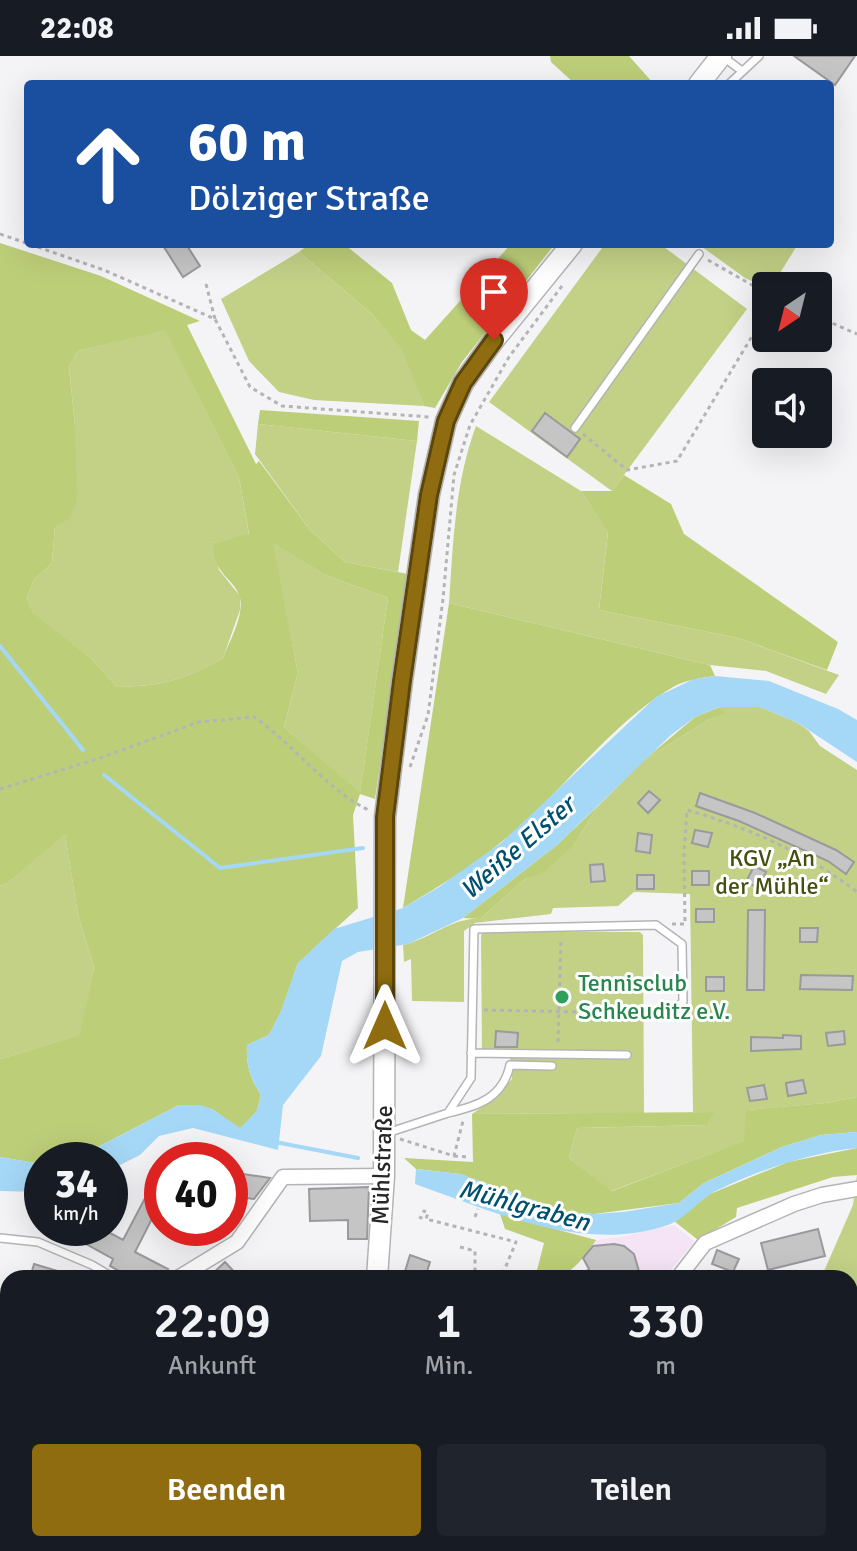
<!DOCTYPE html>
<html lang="de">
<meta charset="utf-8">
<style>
:root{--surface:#171b24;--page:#20242c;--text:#f1f3f6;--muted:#9ea1a6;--accent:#8e6c0f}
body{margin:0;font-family:Signika,sans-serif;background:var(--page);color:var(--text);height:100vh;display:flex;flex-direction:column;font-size:30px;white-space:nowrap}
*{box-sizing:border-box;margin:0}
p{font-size:26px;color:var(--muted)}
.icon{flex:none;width:44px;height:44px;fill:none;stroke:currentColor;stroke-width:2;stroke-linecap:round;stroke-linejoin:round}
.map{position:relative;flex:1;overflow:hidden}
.details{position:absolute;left:0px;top:1214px;width:858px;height:282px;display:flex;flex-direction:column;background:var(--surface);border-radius:24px 24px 0 0;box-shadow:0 8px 32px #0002}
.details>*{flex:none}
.hud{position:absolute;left:24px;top:24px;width:810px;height:168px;border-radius:8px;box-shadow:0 8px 32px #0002;background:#1a4fa0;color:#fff;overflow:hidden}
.needle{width:52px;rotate:215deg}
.buttons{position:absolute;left:752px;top:216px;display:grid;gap:16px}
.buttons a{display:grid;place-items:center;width:80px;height:80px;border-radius:8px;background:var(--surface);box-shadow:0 8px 32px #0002;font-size:40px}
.speed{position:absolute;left:24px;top:1086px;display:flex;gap:16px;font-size:40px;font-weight:700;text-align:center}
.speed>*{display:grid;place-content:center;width:104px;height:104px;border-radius:50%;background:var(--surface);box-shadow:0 8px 32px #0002;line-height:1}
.speed small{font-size:20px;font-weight:400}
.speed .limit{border:12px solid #d22;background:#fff;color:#111}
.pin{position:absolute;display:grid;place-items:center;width:68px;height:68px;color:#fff;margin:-82px -34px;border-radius:50% 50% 50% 0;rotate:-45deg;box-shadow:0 0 8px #0007}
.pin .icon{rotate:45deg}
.me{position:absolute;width:88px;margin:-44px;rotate:0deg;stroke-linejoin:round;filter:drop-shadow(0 0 6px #0008)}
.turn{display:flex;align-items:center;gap:28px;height:168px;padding:0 32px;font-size:36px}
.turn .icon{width:104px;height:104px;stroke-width:2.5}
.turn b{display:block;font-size:56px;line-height:68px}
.eta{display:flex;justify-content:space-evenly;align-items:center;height:136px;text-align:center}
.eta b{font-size:48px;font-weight:600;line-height:56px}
.cta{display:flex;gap:16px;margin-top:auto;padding:16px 32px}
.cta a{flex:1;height:92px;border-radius:8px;background:var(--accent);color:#fff;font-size:32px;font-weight:600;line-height:92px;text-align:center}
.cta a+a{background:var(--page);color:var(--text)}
.status{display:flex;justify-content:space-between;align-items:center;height:56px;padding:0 40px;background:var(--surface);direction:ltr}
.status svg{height:22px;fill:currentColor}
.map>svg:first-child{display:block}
</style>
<div class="status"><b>22:08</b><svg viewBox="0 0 49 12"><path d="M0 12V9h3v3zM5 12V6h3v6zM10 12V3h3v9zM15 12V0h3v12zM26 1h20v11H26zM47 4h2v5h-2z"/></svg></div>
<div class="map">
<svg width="857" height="1495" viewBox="0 0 857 1495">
<rect width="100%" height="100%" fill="#f4f4f6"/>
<path fill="#f5e4f6" d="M674 1169 695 1186 663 1222H596L583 1202 596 1184 620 1181Z"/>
<path fill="#c2d186" d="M605 188H660L747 253 612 435 489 346Z
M698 188H798L772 230 766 232 745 222Z
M299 196 372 258 403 293 424 350 314 344 279 336 249 305 221 243Z
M165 273 239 422 249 479 213 487 219 514 240 540V554L223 602C185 624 161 630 117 631L91 602 33 558 27 542 34 524 52 507 55 471 75 370 69 311 78 295Z
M258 368 417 385 398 516 345 506 310 474 255 398Z
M476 370 581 435 608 475 599 554 738 582 839 619 826 638 766 615 710 609 449 547C453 487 455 426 476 370Z
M272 486 325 519 388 542 360 738 284 671 298 617Z
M731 650 760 651 798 667 809 675 820 690 857 714V1041L825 1047 747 1054 745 1085 611 1135 569 1102 577 1072 708 1069 713 1057 693 1056 690 838 634 836 618 850 553 852 551 858 475 867 464 875V946L412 945 411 903 404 906 403 889C431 883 452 861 480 863L526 822 574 789 598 750 643 705 708 664 725 658 720 651Z
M65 777 78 859 94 911 81 979 0 1003V830L8 827Z
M486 875 640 876 643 879 644 1057 472 1058 493 1043 512 1023 510 1002H482L481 879Z
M857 1119V1402L850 1397V1222H821L853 1149Z"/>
<path fill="#bdce79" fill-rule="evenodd" d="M550 0H629L654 28H575L551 6Z
M0 187 101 220 200 265 187 269 256 408 259 405 310 474 345 506 408 518 375 743 360 738 353 759 358 852 298 907 281 956 269 979 247 989C246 1009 250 1022 261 1039L257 1055 240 1073 212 1053 179 1049 96 1092 54 1104H42L41 1108 0 1101V1003L80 979 94 911 78 859 65 778 8 827 0 830ZM165 274 239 422 249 478 213 487C213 520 235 522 240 542 244 560 229 586 223 602 185 624 161 630 117 631L91 602 33 557 27 542 34 524 52 507 55 471 70 462 77 444 75 370 69 311 78 295ZM273 487 325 519 388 542 360 737 284 671 298 617Z
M309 188H344L392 227 411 274 425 284 511 188H555L462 306 435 352 424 350 402 293 372 258 299 196Z
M260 354 419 365 417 385 258 368Z
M624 419 671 448 684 478 838 586 827 614 738 582 599 554 608 476 581 435H612Z
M449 547 710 609 715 620C700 622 686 624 673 631 610 667 558 742 500 787 470 812 436 832 403 852Z
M720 651 726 658 708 664 643 705 695 661Z
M598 750 574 789 542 818 526 822 480 863 463 862 557 789Z
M857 1041V1076L821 1079 782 1091 704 1127 679 1147 594 1158 566 1156 460 1118 416 1113 404 1102 473 1106 472 1058 714 1056 708 1069 577 1072 569 1102 612 1135 744 1085 746 1054 825 1047Z
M857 1092V1119L833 1121 737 1152 736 1161 698 1184 674 1165 710 1138 788 1106Z
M500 1158 596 1184C576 1212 570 1222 535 1222L544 1187 505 1173Z"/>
<path fill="#a5d8f6" d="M715 620 769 625 838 653 857 664V706L798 667 760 651H720L695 661 671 679 557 789 463 862 408 888 358 896 342 905 321 1000 283 1049 278 1094 193 1072 159 1080 140 1099 110 1114V1104H54L96 1092 179 1049H200L212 1053 240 1072 257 1055 261 1039C250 1022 246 1009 247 989L269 979 281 955 298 907 334 873 403 852 439 831 501 787 656 641 694 623Z
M857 1076V1092C812 1096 752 1116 712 1137 697 1146 685 1163 668 1169 582 1198 495 1156 415 1128L416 1113 460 1118 566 1156 594 1158 623 1156 679 1147 704 1127 782 1091 821 1079Z
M0 1101 42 1108V1136L0 1135Z"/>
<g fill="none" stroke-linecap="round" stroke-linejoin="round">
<path stroke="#a5d8f6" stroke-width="4" d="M0 590 83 694
M104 719 220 812 363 792
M275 1086 358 1102"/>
</g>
<path fill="#c6c5c6" stroke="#9a999b" stroke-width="2" d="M794 0H855L835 29Z
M162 188H186L200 210 183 221Z
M545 357 580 383 567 401 532 375Z
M649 735 660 744 648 757 638 747Z
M700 737 755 757 836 794 854 806 846 818 828 805 739 765 696 750Z
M695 774 712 777 708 791 692 787Z
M638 777 652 779 650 797 636 795Z
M603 808 605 825 591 826 590 809Z
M754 810 766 816 759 832 746 826Z
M692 815H709V829H692Z
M637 819H654V833H637Z
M696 853H714V866H696Z
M748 854H765L764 934H747Z
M800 872H818L817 886H800Z
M801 919 853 920 852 934 800 933Z
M706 921H724V935H706Z
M496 975 518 977 517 991H495Z
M844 975 845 988 828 990 826 977Z
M783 979 801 980V993L751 995V981L783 982Z
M803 1024 806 1037 788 1040 786 1027Z
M764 1029 767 1043 750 1045 747 1032Z
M162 1110V1143L135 1196 168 1213 160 1222H132L110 1210 113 1203 79 1184 86 1172H101L123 1184Z
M230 1116 270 1122 254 1143 230 1140Z
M369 1131 367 1183H348V1164L310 1165 309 1133Z
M818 1173 825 1200 768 1214 761 1187Z
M614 1188 624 1190 634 1198 641 1222H578L589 1213 583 1202 593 1190Z
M717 1194 739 1203 733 1216 712 1208Z
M410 1199 430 1206 425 1222H403Z
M225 1206 240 1222H208Z
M34 1208 71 1219 70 1222H30Z"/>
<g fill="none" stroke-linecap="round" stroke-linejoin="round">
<defs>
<path id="lane" d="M722 0 742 15
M729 28 759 0
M575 372 699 198
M471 997 627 999
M448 1057C478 1050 503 1042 510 1009L552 1010
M387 1077 448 1057 471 1022 474 873 656 869 682 888 683 946 671 955
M0 1182 38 1186 92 1209 114 1222
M730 1495 734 1488"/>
<path id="street" d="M178 1222 237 1186 283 1121 384 1120
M678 1222 705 1187 794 1148 822 1139 857 1133
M547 1488 554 1495
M668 1488 685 1495
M23 1495 29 1488"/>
<path id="secondary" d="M699 28 721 0
M377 1222 384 1120 385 761 402 625 429 439 446 365 463 327 494 284 572 188
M297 1495 303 1488"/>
</defs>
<use href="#lane" stroke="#b4b4b6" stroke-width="10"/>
<use href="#street" stroke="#b4b4b6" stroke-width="17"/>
<use href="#secondary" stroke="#b4b4b6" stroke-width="23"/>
<path stroke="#b4b4b6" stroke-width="3" stroke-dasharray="4 4" stroke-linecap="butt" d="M0 178 104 214 215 263 250 331 282 350 429 361
M708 204 766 237
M206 228 215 263
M818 261 857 278
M583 378 627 414 677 405 766 257
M410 711 428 659 443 543 454 419 470 369 509 301 562 230
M0 733 97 703 199 666 254 661C291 686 332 739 371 755
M672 868H685L684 797 687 754C747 771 808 798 857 836
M484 954 637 957
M558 986 561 882
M400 1083 454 1100 463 1065
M454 1100 469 1101
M419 1161 421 1162 424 1155 428 1157 426 1163 516 1186 501 1222
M475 1161 478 1153
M460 1191 475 1195V1220L481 1222
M850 1339H857"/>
<use href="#lane" stroke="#fff" stroke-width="7"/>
<use href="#street" stroke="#fff" stroke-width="14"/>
<use href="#secondary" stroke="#fff" stroke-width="20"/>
</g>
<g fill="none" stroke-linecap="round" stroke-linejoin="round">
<defs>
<path id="route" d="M385 970V761L402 625 429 439 446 365 463 327 494 284"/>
</defs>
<use href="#route" stroke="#5c460a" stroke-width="20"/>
<use href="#route" stroke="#8e6c0f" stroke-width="14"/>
</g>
<circle fill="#2e9e5b" stroke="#fff" stroke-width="3" cx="562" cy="941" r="8"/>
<g text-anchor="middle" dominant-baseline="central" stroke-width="6" stroke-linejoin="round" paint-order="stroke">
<g font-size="24" fill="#454f10" stroke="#fff">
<text x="772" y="802">KGV „An<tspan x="772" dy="28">der Mühle“</tspan></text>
</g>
<g font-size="24" fill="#27864d" stroke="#fff" text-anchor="start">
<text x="578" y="927">Tennisclub<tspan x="578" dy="28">Schkeuditz e.V.</tspan></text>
</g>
<g font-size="24" fill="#272728" stroke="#fff">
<text transform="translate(382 1109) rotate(-88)">Mühlstraße</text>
</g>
<g font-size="26" font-style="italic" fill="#005070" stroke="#fff">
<text transform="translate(518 792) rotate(-41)">Weiße Elster</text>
<text transform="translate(524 1150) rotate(15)">Mühlgraben</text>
</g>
</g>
</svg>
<div class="buttons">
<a><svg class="needle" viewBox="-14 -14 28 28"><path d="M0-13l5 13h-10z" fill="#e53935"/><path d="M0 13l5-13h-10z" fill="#9ea1a6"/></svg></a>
<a><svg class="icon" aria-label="sound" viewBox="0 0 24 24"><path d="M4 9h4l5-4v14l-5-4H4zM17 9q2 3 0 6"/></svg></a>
</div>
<div class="speed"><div>34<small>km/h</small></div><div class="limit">40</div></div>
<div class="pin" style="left:494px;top:284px;background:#d93025"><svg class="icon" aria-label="arrive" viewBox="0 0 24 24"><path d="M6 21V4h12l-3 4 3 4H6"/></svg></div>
<svg class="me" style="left:385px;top:970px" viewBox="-20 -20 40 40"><path d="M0-17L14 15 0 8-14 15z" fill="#8e6c0f" stroke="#fff" stroke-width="4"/></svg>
<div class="hud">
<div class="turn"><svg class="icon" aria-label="ahead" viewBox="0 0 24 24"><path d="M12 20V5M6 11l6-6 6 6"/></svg><div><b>60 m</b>Dölziger Straße</div></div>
</div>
<section class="details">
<div class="eta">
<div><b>22:09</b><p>Ankunft</p></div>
<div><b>1</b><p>Min.</p></div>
<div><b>330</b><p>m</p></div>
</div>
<div class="cta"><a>Beenden</a><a>Teilen</a></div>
</section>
</div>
